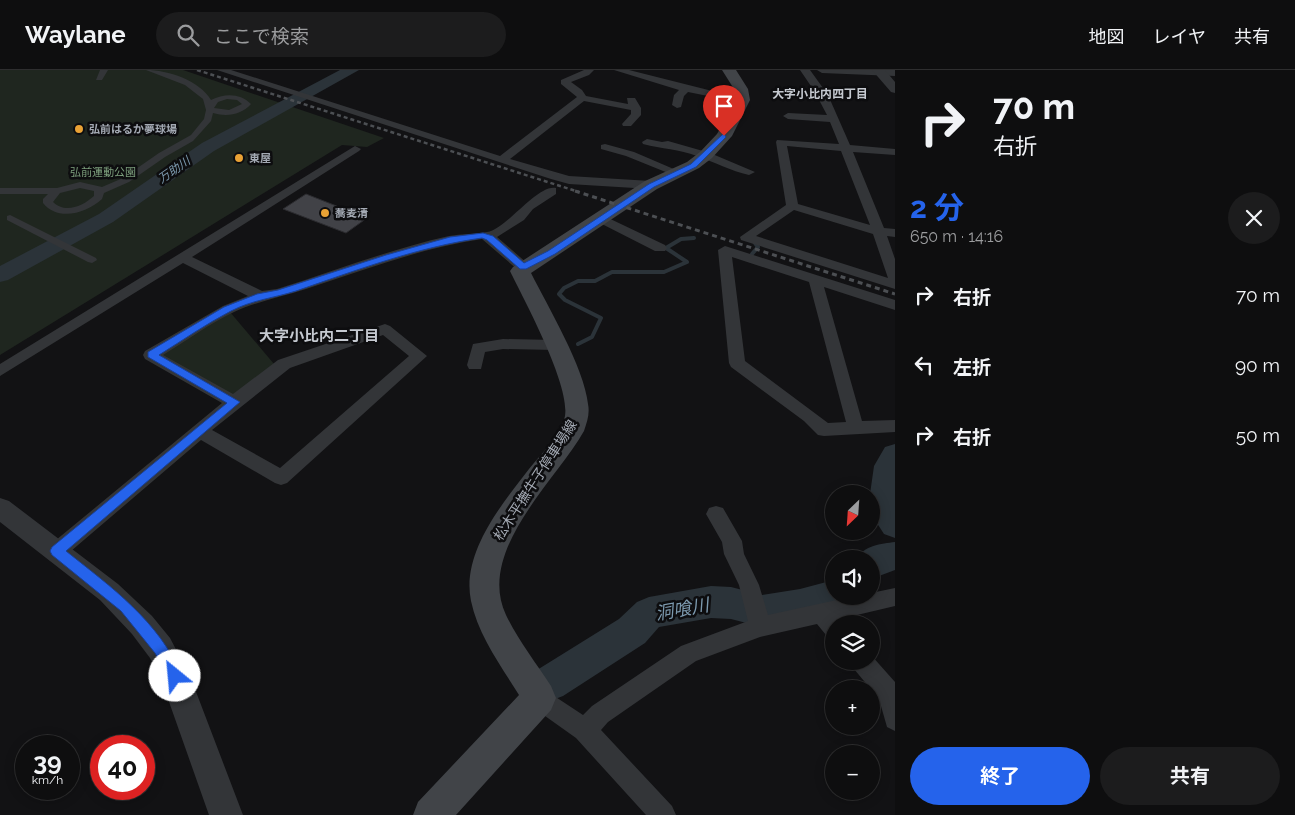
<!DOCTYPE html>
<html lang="ja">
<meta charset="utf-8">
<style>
:root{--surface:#0e0e0f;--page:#1c1c1d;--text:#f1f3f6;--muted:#9b9c9e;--line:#2e2e2f;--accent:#2563eb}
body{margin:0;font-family:Raleway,"Noto Sans JP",sans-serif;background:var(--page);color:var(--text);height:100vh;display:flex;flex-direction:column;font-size:19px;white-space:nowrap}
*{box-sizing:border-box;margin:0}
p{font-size:16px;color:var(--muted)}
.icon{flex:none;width:28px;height:28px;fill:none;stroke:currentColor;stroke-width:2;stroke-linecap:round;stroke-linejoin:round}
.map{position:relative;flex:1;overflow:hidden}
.sheet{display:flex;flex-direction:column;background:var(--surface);width:400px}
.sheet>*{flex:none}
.hud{background:#0e0e0f;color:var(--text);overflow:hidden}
.needle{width:32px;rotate:205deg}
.buttons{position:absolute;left:825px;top:415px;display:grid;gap:10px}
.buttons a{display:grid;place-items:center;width:55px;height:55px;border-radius:50%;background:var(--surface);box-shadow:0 2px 12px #0003,0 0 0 1px var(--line);font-size:25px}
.speed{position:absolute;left:15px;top:665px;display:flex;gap:10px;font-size:25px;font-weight:700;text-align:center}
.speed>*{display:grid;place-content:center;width:65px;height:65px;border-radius:50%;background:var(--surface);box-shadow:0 2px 12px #0003,0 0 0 1px var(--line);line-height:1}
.speed small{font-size:12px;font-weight:400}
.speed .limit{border:8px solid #d22;background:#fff;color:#111}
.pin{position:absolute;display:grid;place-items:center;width:42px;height:42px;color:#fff;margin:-51px -21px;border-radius:50% 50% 50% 0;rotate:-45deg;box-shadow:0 0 5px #0007}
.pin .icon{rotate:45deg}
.me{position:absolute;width:55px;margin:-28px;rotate:332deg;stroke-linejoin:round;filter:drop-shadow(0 0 4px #0008)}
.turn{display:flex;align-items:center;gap:18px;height:105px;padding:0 15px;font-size:22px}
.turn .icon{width:65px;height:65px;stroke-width:2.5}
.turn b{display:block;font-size:35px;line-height:42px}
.round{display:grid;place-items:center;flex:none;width:52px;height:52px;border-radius:26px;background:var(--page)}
.head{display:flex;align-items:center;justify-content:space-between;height:85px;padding:0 15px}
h1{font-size:30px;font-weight:700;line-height:38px;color:var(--accent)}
.button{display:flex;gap:10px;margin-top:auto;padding:10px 15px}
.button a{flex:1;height:58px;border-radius:30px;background:var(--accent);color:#fff;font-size:20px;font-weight:700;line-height:58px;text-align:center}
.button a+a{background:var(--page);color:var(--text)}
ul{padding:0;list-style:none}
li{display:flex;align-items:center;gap:15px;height:70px;padding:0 15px}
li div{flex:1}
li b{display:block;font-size:19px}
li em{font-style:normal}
header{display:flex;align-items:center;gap:30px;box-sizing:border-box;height:70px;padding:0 25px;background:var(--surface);border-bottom:1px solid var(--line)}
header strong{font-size:24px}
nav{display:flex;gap:28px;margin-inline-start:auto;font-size:18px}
.search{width:350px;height:45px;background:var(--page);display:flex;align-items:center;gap:12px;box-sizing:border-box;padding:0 18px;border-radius:28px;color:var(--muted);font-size:19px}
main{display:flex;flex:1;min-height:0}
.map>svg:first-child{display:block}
</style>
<header>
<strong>Waylane</strong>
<div class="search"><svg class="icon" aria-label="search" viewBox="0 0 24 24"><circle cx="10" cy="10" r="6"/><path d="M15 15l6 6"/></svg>ここで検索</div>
<nav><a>地図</a><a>レイヤ</a><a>共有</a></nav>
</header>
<main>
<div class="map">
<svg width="895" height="745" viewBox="0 0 895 745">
<rect width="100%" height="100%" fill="#121214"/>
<path fill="#1f261f" d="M0 0H183L384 68 367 77 342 75 0 285Z
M230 242 274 294 233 327 158 284Z"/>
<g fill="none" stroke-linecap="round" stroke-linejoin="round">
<path stroke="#2b3339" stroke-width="4" d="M752 184 758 177 755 173
M578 274 592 267 601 248 565 230 559 224 564 218 578 211H595L612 202H664L687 192 666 178 681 169 694 168"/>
<path fill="#2b3339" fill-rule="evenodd" d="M340 0H359L214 81 113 152 8 210 0 212V196L99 144 202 73Z
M895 374V468L884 464 871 444 870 424 874 396 885 377Z
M895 472V500L871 509V489H857C864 475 881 474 895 472Z
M834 510V526H851L846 536 800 551 762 557 731 549 711 548 659 557 645 573 563 626 550 631 537 626 531 613 537 600 619 549 637 532 649 527 711 516 731 517 762 525 800 519Z"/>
</g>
<path fill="#414247" stroke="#2c2c30" d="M306 124 367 148 346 163 283 139Z"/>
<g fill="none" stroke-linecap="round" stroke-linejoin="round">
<path fill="#333538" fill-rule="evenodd" d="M100 0H108L102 10H96Z
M146 0C168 0 199 10 211 30 225 23 240 23 251 34 241 45 227 47 213 43L211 51 193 71 165 87 129 112 104 123 102 129C87 143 58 152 43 133V129L48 124H0V118H57L80 112 102 117 123 108 159 83 191 65 204 49 206 40 203 29 185 15ZM227 29 237 30 242 34 229 40 214 38 218 32ZM80 118 94 121V126C83 136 65 144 53 132L60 123Z
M10 145 96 188 97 190 92 193 88 192 7 150V146Z"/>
<path fill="#333538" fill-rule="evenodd" d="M217 0H231L500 86 577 27 561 14V10L584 0H594L589 5 571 12 582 20 586 26 628 34 627 28H635L641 38V45L631 56H623L622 54 631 44V40L584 31 510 89 569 106 651 111 657 115 651 119 569 114 551 109Z
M614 0H629L748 30 743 33 688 22 684 26 681 37 677 38 672 35 674 25 679 20Z
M800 0H810L828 25 850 75 895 79V85L853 82 884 158 895 159V167L887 166 895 189V219L741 170 740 167 786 135 776 72 777 70 839 74 830 52 788 49 783 46 788 43 827 45 818 28 783 26 778 23 783 20 815 22ZM787 76 841 81 870 155 798 134ZM794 140 873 164 888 208 756 166Z
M817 0H895V6L822 3Z
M647 69 662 72 668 71 710 83 755 102 749 105C731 101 714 92 697 86 679 79 662 79 643 74L642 72Z
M605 74 634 82 683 103 681 105H673L626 86 601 79V75Z
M355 76 361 79 359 81 192 187 262 221 277 219C334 201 391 179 449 166 461 164 475 164 487 162 507 159 537 114 556 118V124L533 139 524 150 497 167 528 194 530 197 528 200H518L482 169C421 178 364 200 306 219 282 227 258 231 234 242 210 253 186 271 163 285L233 324 278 290 385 254 390 256 427 286 287 413 281 415 275 413 201 370 64 487 57 490 50 487 47 481 50 475 222 333 145 289 143 285 145 281 223 236 248 226 183 193 0 306V294ZM383 265 409 286 280 398 212 360 290 298Z
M602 145 665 175 667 178 665 181H655L598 152 596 149Z
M725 176 895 230V240L824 217 862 351 895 350V362L824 366 818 365 804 351 731 297 729 293 718 180ZM732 187 809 212 846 352 828 353 745 291Z
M503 269 555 270 560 271 563 275 560 279 555 280 503 279 485 282 481 299H469L467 295 473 274Z
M716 436 723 438 742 471 744 484 759 515 768 545 855 526H871V523L895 518V536L840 549 843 554H834V568L826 565 817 554 760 567 696 591 608 652 601 660 672 736 676 745H646L576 668 531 636 527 628 531 620 539 616 583 645 592 636 681 576 748 551 739 515 724 484 722 472 706 444 709 438Z
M871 585 895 612V661L887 657 879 629 854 599 851 591H871Z"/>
<path fill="#333538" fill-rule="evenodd" d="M872 0H885L895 12V23L891 22Z
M0 428 9 431 118 514 152 546 170 568 190 606 243 745H209L162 612 150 588 132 564 100 530 0 452Z"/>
<path fill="#414448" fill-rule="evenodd" d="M722 0H736L748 19 750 30 732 66 712 88 699 98 657 119 531 203C548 237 584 297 588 334 590 344 587 352 584 361 555 412 476 481 506 545 518 570 536 593 551 616L556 628 551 640 456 745H413L418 732 519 625C501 596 478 565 471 531 461 483 502 434 529 399 541 384 561 365 565 346 570 314 525 232 510 201L513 197 645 111 687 92 700 82 717 64 736 30 734 19Z"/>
<path stroke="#4c4f53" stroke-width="2.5" stroke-dasharray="4 3" stroke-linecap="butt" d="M197 0 579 122"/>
<path stroke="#4c4f53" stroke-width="3" stroke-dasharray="5 4" stroke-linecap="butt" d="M575 121 895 224"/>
</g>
<path fill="#2563eb" stroke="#184099" d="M724 63 726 67 696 97 654 117 555 184 526 199H520L487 170 482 168C418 177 357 200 296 221 274 228 252 230 231 241 206 254 183 270 159 285L240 332 66 481C111 517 159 551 182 606L180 611 175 613 170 611 155 583 121 541 52 485 50 481 52 477 227 333 148 287V282L224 237 257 224 278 220 386 185 450 167 483 163 493 166 524 193 548 181 649 114 691 94Z"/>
<g fill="#e9a235" stroke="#0d0d0f" stroke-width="2">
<circle cx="79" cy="59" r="5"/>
<circle cx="239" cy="88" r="5"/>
<circle cx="325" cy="143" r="5"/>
</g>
<g text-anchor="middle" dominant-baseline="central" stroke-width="5" stroke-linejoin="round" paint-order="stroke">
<g font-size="11" font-weight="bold" fill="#a4aab4" stroke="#0d0d0f" text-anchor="start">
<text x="89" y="59">弘前はるか夢球場</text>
<text x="249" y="88">東屋</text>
<text x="335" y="143">蕎麦清</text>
</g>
<g font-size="11" fill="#7c9e7c" stroke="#0d0d0f">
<text x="103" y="102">弘前運動公園</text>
</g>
<g font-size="12" font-weight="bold" fill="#c5c9d0" stroke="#0d0d0f">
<text x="820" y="24">大字小比内四丁目</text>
</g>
<g font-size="12" font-style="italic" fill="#7c99ae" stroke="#0d0d0f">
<text transform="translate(174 100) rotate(-35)">万助川</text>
</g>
<g font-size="14" fill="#a4aab4" stroke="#0d0d0f">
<text transform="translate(535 410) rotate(-57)">松木平撫牛子停車場線</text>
</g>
<g font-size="15" font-weight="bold" fill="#c5c9d0" stroke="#0d0d0f">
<text x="319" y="266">大字小比内二丁目</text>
</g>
<g font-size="18" font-style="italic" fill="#7c99ae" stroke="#0d0d0f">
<text transform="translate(682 539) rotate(-10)">洞喰川</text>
</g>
</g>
</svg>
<div class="buttons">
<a><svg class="needle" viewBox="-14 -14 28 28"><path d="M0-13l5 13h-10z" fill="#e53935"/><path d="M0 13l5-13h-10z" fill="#9b9c9e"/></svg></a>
<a><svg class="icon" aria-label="sound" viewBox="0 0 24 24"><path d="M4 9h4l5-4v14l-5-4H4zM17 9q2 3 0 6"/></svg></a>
<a><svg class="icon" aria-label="layers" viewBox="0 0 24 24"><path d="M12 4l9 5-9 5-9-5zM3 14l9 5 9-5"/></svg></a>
<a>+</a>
<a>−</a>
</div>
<div class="speed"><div>39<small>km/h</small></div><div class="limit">40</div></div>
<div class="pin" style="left:724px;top:66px;background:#d93025"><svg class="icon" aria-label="arrive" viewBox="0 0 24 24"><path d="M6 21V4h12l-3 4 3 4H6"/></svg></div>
<svg class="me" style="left:175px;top:606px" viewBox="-20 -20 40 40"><circle r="19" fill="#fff"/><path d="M0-13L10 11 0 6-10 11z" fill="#2563eb"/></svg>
</div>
<section class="sheet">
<div class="hud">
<div class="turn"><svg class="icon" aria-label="right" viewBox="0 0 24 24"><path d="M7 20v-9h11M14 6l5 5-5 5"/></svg><div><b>70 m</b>右折</div></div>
</div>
<div class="head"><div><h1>2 分</h1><p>650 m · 14:16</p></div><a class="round"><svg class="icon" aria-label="close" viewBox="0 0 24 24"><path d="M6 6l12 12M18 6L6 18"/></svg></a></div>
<ul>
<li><svg class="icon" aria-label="right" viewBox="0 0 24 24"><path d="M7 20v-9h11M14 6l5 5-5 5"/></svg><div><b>右折</b></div><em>70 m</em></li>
<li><svg class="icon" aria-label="left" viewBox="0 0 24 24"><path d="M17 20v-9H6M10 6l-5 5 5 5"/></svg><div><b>左折</b></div><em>90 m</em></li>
<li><svg class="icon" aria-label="right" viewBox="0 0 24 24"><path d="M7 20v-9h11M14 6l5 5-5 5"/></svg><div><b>右折</b></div><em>50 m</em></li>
</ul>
<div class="button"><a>終了</a><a>共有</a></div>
</section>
</main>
